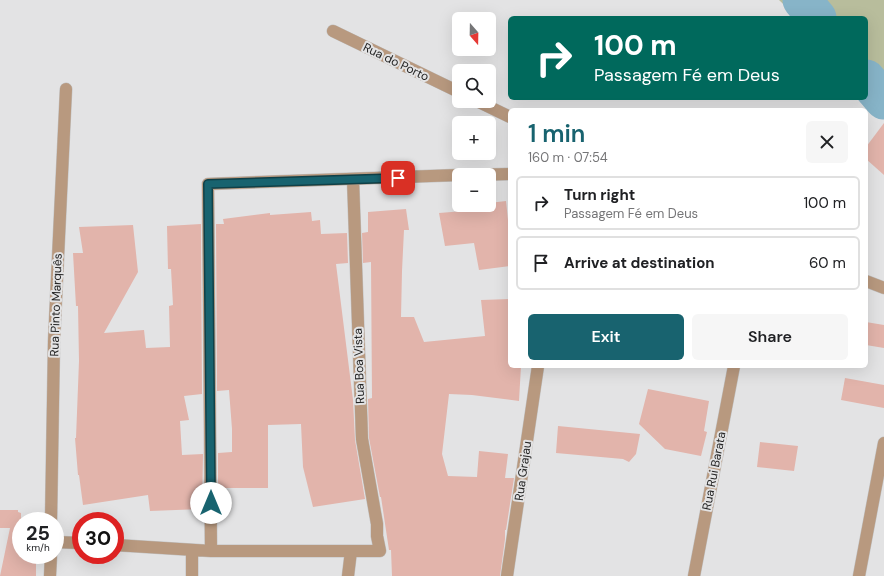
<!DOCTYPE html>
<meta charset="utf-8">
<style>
:root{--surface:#fff;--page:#f6f6f6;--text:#202124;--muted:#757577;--line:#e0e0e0;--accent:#18636f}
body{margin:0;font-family:"DM Sans",sans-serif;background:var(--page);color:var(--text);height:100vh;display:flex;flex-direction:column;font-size:15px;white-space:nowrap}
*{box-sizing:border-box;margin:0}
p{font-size:13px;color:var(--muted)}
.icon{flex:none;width:22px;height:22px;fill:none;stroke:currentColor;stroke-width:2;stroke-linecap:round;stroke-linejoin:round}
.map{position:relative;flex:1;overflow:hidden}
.sheet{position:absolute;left:508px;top:108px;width:360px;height:260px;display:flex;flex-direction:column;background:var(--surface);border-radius:6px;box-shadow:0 4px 16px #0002}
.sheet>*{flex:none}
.banner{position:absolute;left:508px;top:16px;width:360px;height:84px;border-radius:6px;box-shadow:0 4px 16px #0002;background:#00695c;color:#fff;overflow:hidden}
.needle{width:26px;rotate:160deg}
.tools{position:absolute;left:452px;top:12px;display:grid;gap:8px}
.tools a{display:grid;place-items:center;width:44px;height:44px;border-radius:6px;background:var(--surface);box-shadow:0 4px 16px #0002;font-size:20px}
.speed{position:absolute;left:12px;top:512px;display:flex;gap:8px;font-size:20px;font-weight:700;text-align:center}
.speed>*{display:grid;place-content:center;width:52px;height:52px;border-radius:50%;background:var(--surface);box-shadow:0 4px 16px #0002;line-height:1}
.speed small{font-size:10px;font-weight:400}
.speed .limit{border:6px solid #d22;background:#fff;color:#111}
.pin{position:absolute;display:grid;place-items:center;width:34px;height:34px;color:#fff;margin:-17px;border-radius:8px;box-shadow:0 2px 6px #0006}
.me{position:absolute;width:44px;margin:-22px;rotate:0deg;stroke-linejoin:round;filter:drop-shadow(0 0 3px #0008)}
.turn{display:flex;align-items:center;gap:14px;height:84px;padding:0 20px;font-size:18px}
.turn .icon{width:52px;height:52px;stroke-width:2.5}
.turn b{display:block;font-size:28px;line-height:34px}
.round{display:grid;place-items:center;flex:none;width:42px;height:42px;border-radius:6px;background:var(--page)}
.overview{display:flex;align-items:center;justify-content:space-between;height:68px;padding:0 20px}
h1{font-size:24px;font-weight:600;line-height:30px;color:var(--accent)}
.button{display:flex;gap:8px;margin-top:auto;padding:8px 20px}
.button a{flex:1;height:46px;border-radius:6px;background:var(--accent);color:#fff;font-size:16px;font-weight:600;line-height:46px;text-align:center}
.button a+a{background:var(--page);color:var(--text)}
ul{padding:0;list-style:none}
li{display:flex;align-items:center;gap:12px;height:54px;margin:0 8px 6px;padding:0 12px;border:2px solid var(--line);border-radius:6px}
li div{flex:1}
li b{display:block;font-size:15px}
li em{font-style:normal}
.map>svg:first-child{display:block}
</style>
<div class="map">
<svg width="884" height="576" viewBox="0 0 884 576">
<rect width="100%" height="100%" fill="#e3e3e4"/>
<path fill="#b8bd9c" d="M779 0H884V101L866 85V18H798Z"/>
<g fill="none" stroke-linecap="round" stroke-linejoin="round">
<path stroke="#87b4c8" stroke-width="39" d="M802 0 817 18
M866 79 884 100"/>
</g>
<path fill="#e2b4ab" d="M884 123V175L866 159V147Z
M506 201 508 220H510V266L479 270 474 243 445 246 439 213 489 209V203Z
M406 209 409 230H404L402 271 401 317H414L424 342 485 336 481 300 510 299V366H521L519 401 472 395 449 394 442 454 448 476 477 477 479 451 508 454 505 478H514L506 530H505V539L500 576H392L391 550H389L381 497H380L369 438 368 399 372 398 371 262 363 263 362 233 368 232V212Z
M311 212 312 221 320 220 321 234 347 233 348 263 336 264 353 400 355 440 365 499 313 507 303 467 301 424 268 425V488H218V453L232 452V429L229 390 217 391 216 224H224L223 219 270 213V215Z
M201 224 202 394 184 396 189 420 180 421 182 455 203 454 202 509 150 511 148 495 83 505 79 475H78L75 438H76L79 361 78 306H76L73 253H83L79 227 133 225 138 272 104 333 144 330 146 348 170 347 169 306 173 305 171 269H168L167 226Z
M866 322 884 325V348L866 345Z
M845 378 884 385V408L841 400Z
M648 389 709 401 704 431 707 432 701 456 665 449 639 424Z
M558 426 640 434 636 454 629 462 623 459 556 453Z
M760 442 798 446 794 471 757 467Z
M0 510H18V512L21 513V555H36V576H0L10 528H0Z"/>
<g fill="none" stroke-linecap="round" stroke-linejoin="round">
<defs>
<path id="minor" d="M333 31 459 92
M477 101 510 117
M470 175 510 174
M866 281 884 288
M51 521 54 342 66 89
M55 542 81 543
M115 545 211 551H380L377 536V524L362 439 353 179
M211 551 208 184 459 175
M50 576 51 555
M192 576V550
M348 576 351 551
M507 576 538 366
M694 576 734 366
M859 576 884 443"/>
</defs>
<use href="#minor" stroke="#c1c1c1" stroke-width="13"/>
<use href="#minor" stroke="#b8997f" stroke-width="12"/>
</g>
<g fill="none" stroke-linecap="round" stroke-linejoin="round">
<defs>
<path id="route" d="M211 503 208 184 398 178"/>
</defs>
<use href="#route" stroke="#104048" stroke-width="10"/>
<use href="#route" stroke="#18636f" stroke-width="7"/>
</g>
<g text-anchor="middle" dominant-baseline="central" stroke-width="4" stroke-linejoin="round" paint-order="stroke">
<g font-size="12" fill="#242424" stroke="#e3e3e4">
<text transform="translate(396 62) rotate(26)">Rua do Porto</text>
<text transform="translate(56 305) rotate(-88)">Rua Pinto Marquês</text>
<text transform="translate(359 366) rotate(-92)">Rua Boa Vista</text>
<text transform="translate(523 471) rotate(-82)">Rua Grajau</text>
<text transform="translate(714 471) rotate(-79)">Rua Rui Barata</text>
</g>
</g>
</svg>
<div class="tools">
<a><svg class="needle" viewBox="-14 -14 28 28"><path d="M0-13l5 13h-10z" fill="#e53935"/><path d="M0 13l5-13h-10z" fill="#757577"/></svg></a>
<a><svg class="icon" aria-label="search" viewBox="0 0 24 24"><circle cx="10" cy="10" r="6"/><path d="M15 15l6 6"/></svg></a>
<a>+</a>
<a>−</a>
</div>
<div class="speed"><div>25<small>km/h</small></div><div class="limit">30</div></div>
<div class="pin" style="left:398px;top:178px;background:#d93025"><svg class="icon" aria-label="arrive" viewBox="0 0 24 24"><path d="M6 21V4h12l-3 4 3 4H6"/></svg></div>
<svg class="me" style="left:211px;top:503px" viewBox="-20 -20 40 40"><circle r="19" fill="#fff"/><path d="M0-13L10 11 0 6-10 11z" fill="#18636f"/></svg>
<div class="banner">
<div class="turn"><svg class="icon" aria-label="right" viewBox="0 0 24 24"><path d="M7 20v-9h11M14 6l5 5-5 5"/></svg><div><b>100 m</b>Passagem Fé em Deus</div></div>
</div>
<section class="sheet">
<div class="overview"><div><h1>1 min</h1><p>160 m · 07:54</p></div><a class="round"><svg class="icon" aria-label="close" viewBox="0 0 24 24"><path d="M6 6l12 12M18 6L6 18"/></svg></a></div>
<ul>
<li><svg class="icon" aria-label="right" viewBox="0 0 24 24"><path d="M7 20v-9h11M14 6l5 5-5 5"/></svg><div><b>Turn right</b><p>Passagem Fé em Deus</p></div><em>100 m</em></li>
<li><svg class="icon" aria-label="arrive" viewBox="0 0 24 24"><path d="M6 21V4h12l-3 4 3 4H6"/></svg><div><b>Arrive at destination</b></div><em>60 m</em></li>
</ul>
<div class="button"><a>Exit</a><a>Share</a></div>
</section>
</div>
